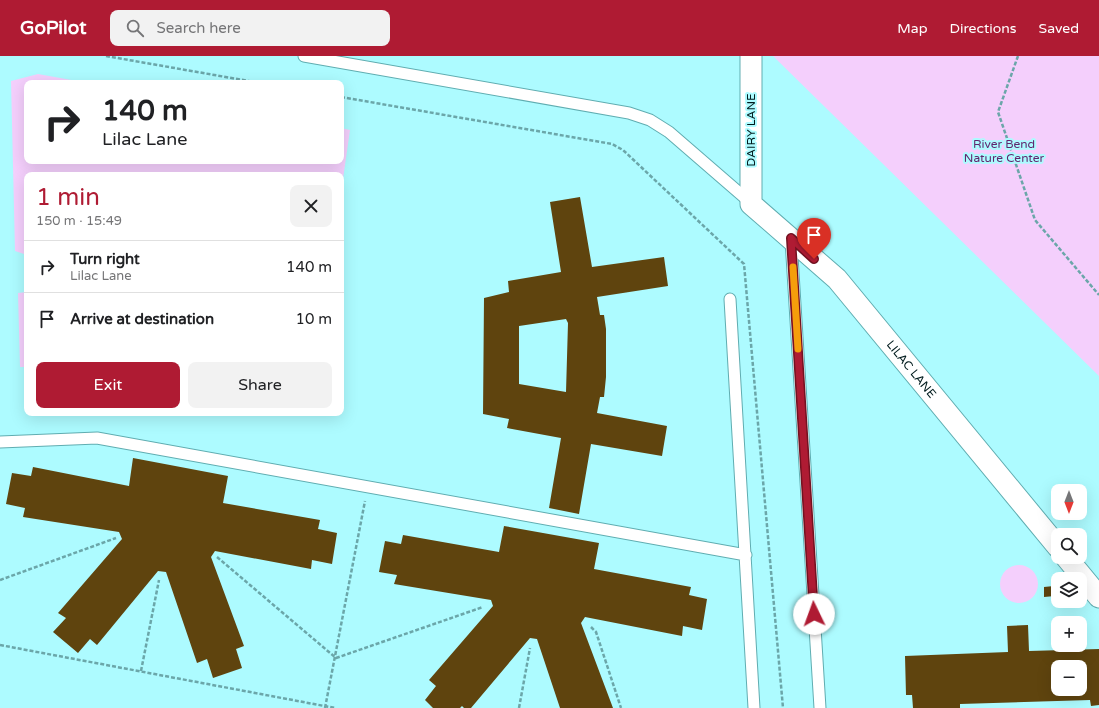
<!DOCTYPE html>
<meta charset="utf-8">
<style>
:root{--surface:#fff;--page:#f2f2f2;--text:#202124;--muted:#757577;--line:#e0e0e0;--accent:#af1b33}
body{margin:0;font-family:"Varela Round",sans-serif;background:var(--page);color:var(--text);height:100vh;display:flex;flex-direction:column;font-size:15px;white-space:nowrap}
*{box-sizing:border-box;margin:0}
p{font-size:13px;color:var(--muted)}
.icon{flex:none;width:22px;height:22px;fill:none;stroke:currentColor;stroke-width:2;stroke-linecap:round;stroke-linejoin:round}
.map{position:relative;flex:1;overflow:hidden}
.drawer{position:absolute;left:24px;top:116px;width:320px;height:244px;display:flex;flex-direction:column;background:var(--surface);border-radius:8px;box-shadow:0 4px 16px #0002}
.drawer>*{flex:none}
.top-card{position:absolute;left:24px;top:24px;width:320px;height:84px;border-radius:8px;box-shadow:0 4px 16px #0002;background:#fff;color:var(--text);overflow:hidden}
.needle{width:26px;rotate:180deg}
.tools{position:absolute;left:1051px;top:428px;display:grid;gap:8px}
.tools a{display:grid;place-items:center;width:36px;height:36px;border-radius:8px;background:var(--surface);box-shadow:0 4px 16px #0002;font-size:20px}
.pin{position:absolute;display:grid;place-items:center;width:34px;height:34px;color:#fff;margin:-41px -17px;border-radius:50% 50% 50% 0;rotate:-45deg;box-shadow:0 0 4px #0007}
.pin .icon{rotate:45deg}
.me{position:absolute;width:44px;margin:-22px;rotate:357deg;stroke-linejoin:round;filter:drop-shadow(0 0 3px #0008)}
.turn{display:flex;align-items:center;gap:14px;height:84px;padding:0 12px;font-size:18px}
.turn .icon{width:52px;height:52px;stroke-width:2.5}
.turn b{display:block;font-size:28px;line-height:34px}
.round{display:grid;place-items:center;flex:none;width:42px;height:42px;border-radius:8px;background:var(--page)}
.overview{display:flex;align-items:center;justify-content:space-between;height:68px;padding:0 12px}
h1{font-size:24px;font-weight:600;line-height:30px;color:var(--accent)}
.primary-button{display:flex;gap:8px;margin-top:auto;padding:8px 12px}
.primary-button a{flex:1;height:46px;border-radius:8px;background:var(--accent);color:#fff;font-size:16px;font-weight:600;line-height:46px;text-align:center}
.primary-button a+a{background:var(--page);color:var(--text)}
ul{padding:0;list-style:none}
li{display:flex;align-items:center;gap:12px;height:52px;padding:0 12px;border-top:1px solid var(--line)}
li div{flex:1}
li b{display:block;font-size:15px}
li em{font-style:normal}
header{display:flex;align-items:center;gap:24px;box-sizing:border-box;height:56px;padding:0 20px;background:var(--accent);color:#fff}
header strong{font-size:19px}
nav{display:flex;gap:22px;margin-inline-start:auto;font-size:14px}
.search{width:280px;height:36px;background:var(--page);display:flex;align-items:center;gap:10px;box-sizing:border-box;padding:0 14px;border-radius:8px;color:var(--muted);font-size:15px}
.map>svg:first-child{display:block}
</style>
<header>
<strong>GoPilot</strong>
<div class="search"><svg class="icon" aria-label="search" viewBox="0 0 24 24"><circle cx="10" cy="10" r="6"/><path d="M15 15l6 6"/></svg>Search here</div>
<nav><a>Map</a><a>Directions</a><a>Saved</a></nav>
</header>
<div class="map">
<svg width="1099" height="652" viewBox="0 0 1099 652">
<rect width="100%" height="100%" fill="#adfbff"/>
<path fill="#f4cffc" d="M773 0H1099V320Z
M38 18 88 27H27V105H341V72L350 74 341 137V119H27V199L15 195 11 25Z
M27 236V311H20L18 237Z
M1000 528a19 19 0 1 1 38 0a19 19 0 1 1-38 0Z"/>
<path fill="#5f440e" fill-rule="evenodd" d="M580 141 592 211 664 201 668 230 597 241 600 259H604L606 273V321L604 341H600L597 357 667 370 662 400 591 388 579 458 549 452 561 382 507 372 509 363 483 358 484 242 509 236 508 225 561 216 550 146ZM566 263 568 267 566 336 519 328V270Z
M133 402 228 420 223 447 320 464 318 473 337 477 332 508 312 504 311 513 215 495 211 501 244 590 236 593 242 612 213 622 207 603 197 607 166 516 158 515 97 589 90 583 78 597 53 576 66 562 58 557 122 483 119 476 23 461 25 452 6 448 12 417 31 420 33 411 129 430Z
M504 470 599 487 594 513 691 531 689 539 707 543 702 574 683 570 682 580 585 561 581 567 613 652H560L537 583 530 582 471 652H464L462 650 460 652H433L425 644 436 630 429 624 493 550 491 544 394 528 397 519 379 516 385 485 401 488 403 479 499 496Z
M1054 530 1055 540 1044 541V531Z
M1028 569 1029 595 1099 593V649L1091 650 1090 644 960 648V652H913L912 639H906L905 600 1008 596 1007 570ZM1058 611H1080V633H1058Z"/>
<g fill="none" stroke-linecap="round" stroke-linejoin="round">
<defs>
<path id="lane" d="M304 0 629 57 650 64 669 76 751 147
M791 184 820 652
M730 243 754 652
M0 386 97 382 746 499"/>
<g id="street">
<path id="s1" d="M751 0V148L837 223 1058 491"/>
<path d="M1066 501 1099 541"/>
</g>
</defs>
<use href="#lane" stroke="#60adb1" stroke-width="13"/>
<use href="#street" stroke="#60adb1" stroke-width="23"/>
<path stroke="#6ba6a9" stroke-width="2.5" stroke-dasharray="4 2" stroke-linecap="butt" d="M106 0 260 27
M1018 0 998 56 1035 164 1099 239
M341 41 612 88 623 94 744 208 783 652
M217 501 336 602 483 551
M0 524 116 482
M591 571 596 576 621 652
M0 589 335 652
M141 615 159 524
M325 652 365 445
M519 652 530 592"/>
<use href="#lane" stroke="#fff" stroke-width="11"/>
<use href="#street" stroke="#fff" stroke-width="21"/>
</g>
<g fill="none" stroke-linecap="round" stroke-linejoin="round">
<defs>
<path id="route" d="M814 203 791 182 814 558"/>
</defs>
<use href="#route" stroke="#721221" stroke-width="10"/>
<use href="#route" stroke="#af1b33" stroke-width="7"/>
<path stroke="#f59e0b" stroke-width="7" d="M793 211 798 293"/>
</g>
<g text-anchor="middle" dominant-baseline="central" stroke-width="4" stroke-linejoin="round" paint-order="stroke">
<g font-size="12" fill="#001b1d" stroke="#adfbff">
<text transform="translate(751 74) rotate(-90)">DAIRY LANE</text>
<text stroke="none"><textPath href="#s1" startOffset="379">LILAC LANE</textPath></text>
</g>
<g font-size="12" fill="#61266e" stroke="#adfbff">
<text x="1004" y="88">River Bend<tspan x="1004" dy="14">Nature Center</tspan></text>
</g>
</g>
</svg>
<div class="tools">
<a><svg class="needle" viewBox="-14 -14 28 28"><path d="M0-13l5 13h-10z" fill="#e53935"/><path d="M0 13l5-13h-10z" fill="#757577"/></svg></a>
<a><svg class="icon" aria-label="search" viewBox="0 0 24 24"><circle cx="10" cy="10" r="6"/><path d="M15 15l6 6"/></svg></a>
<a><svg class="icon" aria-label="layers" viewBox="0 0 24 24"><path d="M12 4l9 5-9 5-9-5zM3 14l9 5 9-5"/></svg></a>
<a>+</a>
<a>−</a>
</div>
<div class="pin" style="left:814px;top:203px;background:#d93025"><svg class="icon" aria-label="arrive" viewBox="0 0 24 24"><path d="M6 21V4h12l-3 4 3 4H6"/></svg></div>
<svg class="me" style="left:814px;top:558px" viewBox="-20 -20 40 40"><circle r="19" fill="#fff"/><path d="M0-13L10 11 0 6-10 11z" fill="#af1b33"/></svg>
<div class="top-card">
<div class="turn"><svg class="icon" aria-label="right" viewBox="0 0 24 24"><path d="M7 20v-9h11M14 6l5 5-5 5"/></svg><div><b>140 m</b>Lilac Lane</div></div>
</div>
<section class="drawer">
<div class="overview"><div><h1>1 min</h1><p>150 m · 15:49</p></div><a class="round"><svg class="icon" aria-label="close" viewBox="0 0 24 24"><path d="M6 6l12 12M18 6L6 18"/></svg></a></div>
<ul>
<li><svg class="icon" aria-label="right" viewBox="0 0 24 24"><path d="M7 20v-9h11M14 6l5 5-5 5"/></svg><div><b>Turn right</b><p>Lilac Lane</p></div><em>140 m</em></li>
<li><svg class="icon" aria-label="arrive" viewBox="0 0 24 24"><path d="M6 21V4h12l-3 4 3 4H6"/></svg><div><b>Arrive at destination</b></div><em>10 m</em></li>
</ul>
<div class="primary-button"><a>Exit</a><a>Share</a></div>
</section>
</div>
